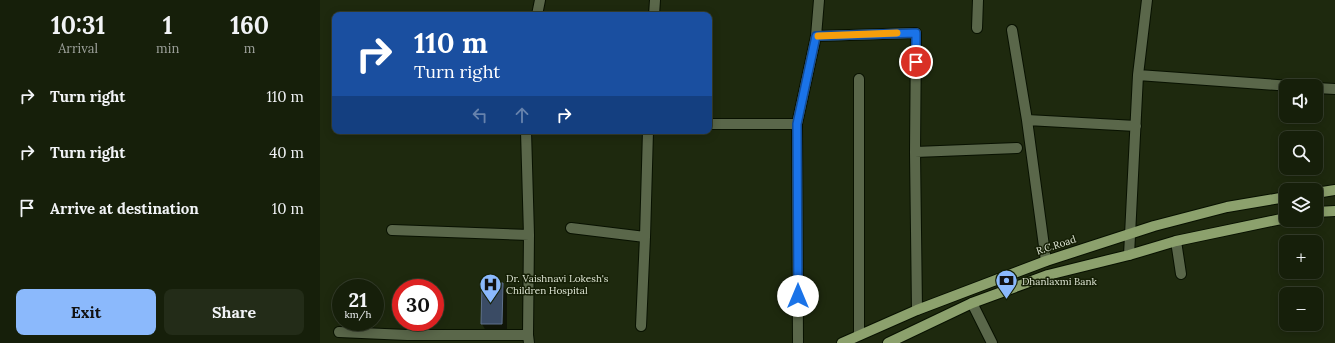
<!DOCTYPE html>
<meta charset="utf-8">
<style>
:root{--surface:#161f0a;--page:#232c18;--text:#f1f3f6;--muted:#9ea29c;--line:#353d2b;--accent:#8bb9fc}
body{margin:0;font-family:Lora,serif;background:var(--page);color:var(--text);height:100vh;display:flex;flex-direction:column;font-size:15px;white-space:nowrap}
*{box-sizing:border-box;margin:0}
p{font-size:13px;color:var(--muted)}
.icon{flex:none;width:22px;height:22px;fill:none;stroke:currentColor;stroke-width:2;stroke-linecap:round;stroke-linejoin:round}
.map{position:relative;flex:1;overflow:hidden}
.panel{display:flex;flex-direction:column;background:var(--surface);width:320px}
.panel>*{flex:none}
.guide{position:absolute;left:12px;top:12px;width:380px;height:122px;border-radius:8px;box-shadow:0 2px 10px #0003,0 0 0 1px var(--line);background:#1a4fa0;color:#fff;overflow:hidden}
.tools{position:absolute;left:959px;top:79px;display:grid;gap:8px}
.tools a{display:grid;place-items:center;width:44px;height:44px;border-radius:8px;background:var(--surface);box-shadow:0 2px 10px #0003,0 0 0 1px var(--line);font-size:20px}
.speed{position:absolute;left:12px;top:279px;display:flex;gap:8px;font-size:20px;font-weight:700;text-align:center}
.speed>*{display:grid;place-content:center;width:52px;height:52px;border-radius:50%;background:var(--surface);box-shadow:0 2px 10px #0003,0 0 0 1px var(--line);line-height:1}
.speed small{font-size:10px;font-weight:400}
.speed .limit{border:6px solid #d22;background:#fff;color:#111}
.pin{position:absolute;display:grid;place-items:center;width:34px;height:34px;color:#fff;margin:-17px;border:2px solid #fff;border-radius:50%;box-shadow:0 1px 4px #0007}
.me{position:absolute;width:44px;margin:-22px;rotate:0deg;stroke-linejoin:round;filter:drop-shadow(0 0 3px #0008)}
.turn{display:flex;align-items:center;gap:14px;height:84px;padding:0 16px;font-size:18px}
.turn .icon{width:52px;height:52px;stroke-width:2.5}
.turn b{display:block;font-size:28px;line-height:34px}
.lanes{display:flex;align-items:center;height:38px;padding:0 16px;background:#0003;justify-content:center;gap:20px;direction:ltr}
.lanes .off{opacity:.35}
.eta{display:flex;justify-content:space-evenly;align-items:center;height:68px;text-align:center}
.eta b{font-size:24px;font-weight:800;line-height:28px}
.button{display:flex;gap:8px;margin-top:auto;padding:8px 16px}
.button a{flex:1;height:46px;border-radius:8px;background:var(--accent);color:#111;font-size:16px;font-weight:800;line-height:46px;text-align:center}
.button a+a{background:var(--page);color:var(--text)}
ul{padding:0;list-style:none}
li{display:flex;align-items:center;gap:12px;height:56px;padding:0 16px}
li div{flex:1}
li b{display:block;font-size:15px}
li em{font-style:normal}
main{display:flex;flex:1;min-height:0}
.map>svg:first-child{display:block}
</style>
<main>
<section class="panel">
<div class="eta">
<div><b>10:31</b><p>Arrival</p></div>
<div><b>1</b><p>min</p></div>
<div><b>160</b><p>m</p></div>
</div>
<ul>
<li><svg class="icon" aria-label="right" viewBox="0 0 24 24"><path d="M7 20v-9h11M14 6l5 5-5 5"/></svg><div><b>Turn right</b></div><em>110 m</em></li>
<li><svg class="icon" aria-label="right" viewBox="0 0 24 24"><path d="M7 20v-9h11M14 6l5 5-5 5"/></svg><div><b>Turn right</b></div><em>40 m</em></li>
<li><svg class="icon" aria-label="arrive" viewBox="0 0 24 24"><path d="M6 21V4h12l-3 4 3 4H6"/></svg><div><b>Arrive at destination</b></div><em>10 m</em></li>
</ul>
<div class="button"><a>Exit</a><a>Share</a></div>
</section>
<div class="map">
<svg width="1015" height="343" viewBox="0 0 1015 343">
<rect width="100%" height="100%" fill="#1e290e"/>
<path fill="#0007" d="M182 284 187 293V333H167L162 324Z"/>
<path fill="#3a4b64" stroke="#5f718c" d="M162 283H183L182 324H161Z"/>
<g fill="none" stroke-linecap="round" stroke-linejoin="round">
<defs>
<path id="minor" d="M217 15 220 0
M334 15 335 0
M657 28 658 0
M692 30 707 120 726 261
M496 36 596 33 595 152 597 310
M818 75 971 86
M996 88 1015 89
M707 120 816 126
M389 124H477L496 36 499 0
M477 124 478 343
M206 131 209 235 208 335 209 343
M595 152 697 148
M251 228 325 237 328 131
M72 230 209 235
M856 241 861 274
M809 255 818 75 827 0
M652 303 672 343
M321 326 325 237
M19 332 87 335H208
M539 335V79"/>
<path id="major" d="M996 193 1015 190
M996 212 1015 211
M522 343 597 310 726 261 834 226 907 207 966 197
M568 343 652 303 728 275 809 255 856 241 966 218"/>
</defs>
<use href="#minor" stroke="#081100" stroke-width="12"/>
<use href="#major" stroke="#081100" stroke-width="12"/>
<use href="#minor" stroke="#5a674a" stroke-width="10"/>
<use href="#major" stroke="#8ca16d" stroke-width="10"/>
</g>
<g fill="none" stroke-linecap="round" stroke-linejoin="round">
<defs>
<path id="route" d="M478 296 477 124 496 36 596 33V62"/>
</defs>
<use href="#route" stroke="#114b97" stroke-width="10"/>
<use href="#route" stroke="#1a73e8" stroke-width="7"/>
<path stroke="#f59e0b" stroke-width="7" d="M498 36 577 33"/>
</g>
<defs>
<symbol id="bank-pin" viewBox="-11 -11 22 30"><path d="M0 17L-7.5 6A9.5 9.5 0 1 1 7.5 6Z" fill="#8bb9fc" stroke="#151f05"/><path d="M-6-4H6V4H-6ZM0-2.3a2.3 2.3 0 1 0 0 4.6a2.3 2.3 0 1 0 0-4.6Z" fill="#111"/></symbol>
<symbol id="hospital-pin" viewBox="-11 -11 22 30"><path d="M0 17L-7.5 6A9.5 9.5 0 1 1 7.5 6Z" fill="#8bb9fc" stroke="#151f05"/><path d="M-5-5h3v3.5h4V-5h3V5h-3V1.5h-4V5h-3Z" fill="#111"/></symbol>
</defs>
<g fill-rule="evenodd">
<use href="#bank-pin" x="674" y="268" width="25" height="34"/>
<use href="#hospital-pin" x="158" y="272" width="25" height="34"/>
</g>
<g text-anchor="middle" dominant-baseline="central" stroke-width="3" stroke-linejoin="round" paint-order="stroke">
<g font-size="10" fill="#dee5d4" stroke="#151f05">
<text transform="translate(736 245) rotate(-18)">R.C.Road</text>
</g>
<g font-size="10" fill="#dee5d4" stroke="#151f05" text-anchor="start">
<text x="186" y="278">Dr. Vaishnavi Lokesh's<tspan x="186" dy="12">Children Hospital</tspan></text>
<text x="702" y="281">Dhanlaxmi Bank</text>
</g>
</g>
</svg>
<div class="tools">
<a><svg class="icon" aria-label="sound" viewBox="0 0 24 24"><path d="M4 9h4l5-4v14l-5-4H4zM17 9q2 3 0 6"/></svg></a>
<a><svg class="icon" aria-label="search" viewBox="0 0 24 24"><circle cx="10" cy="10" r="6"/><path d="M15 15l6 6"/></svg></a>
<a><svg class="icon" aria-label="layers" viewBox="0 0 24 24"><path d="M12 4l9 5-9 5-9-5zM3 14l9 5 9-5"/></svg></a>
<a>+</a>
<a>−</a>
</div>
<div class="speed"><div>21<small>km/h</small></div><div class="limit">30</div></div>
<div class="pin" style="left:596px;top:62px;background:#d93025"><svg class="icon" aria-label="arrive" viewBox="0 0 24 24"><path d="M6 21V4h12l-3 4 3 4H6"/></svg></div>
<svg class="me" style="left:478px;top:296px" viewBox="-20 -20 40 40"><circle r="19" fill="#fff"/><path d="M0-13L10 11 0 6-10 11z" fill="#1a73e8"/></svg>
<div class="guide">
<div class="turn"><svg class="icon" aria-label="right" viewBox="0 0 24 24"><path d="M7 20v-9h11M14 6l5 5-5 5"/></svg><div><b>110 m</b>Turn right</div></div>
<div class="lanes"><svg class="icon off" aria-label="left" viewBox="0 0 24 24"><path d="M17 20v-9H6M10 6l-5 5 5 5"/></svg><svg class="icon off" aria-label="ahead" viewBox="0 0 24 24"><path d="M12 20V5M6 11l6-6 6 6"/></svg><svg class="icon" aria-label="right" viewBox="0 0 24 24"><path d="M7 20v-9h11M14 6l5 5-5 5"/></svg></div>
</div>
</div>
</main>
